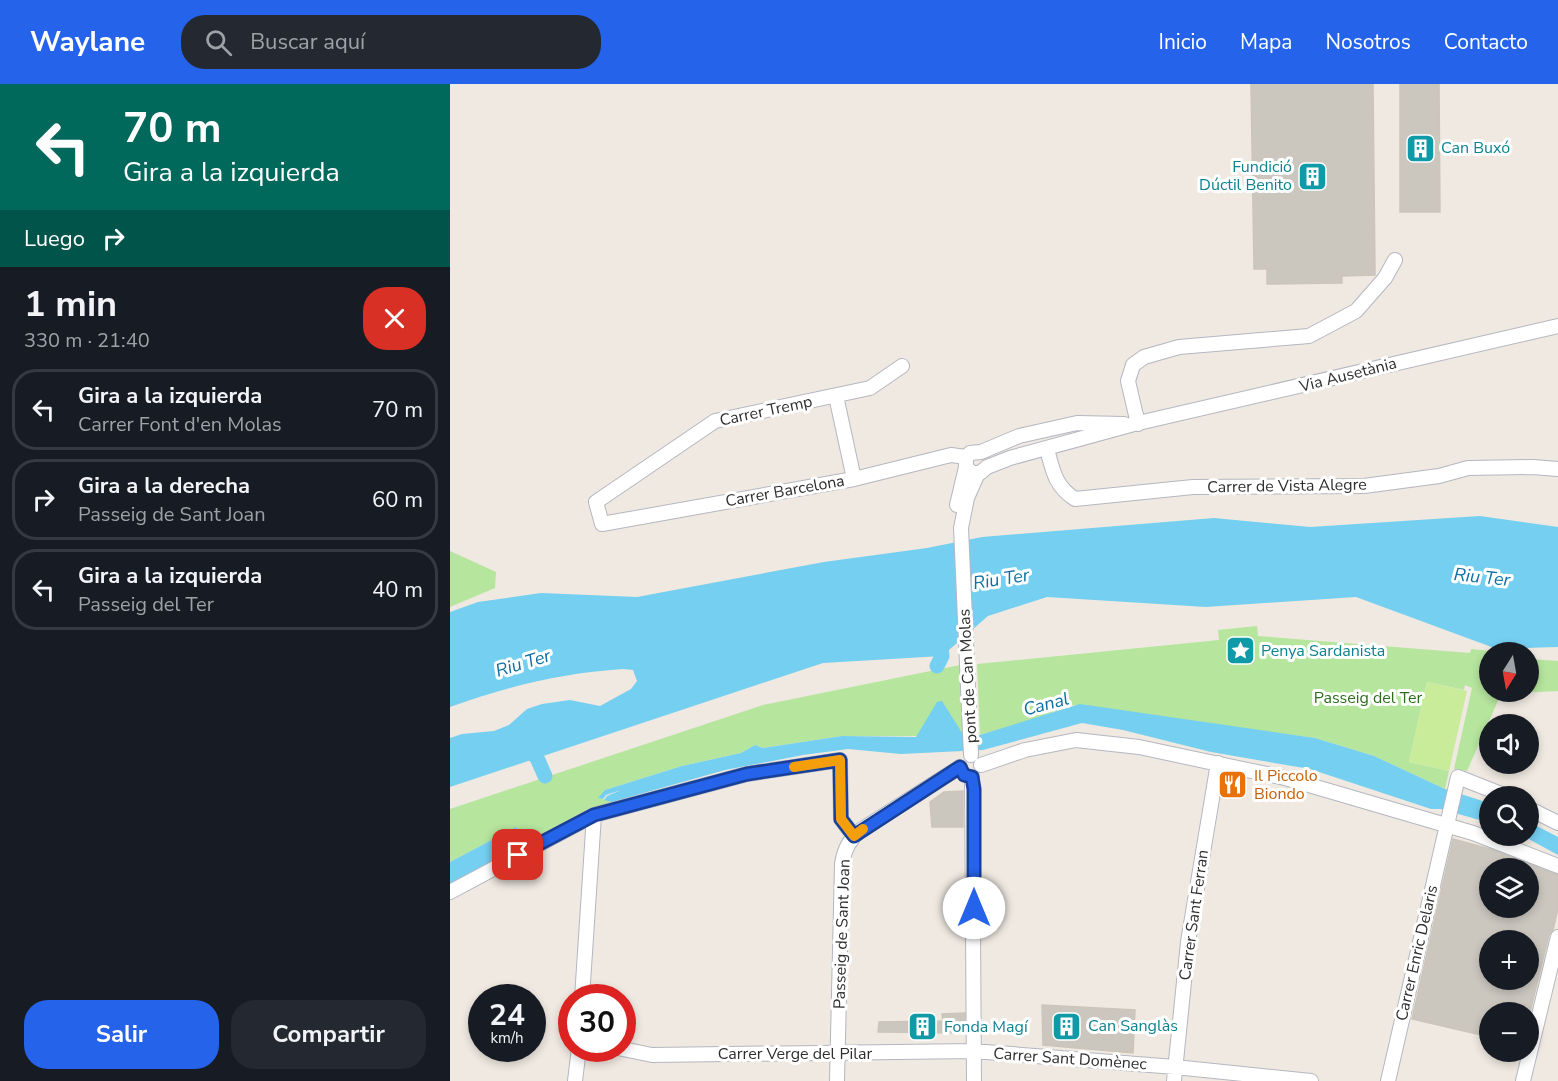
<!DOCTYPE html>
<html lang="es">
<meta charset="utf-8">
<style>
:root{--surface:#171b24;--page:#242831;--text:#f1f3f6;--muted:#9ea1a6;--line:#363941;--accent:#2563eb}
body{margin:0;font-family:"Nunito Sans",sans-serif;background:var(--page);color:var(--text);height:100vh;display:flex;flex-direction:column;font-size:22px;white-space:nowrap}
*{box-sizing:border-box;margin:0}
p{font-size:20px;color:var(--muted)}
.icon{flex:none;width:33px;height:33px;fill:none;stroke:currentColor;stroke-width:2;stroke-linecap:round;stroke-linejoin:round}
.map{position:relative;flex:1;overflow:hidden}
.drawer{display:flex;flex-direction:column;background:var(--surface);width:450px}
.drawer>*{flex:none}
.top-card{background:#00695c;color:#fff;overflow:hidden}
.needle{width:39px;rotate:191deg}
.controls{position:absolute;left:1029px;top:558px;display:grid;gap:12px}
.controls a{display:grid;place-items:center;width:60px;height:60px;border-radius:50%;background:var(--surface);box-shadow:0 3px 9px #0003;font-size:30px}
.speed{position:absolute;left:18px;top:900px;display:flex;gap:12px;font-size:30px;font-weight:700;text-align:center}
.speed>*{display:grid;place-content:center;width:78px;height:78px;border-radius:50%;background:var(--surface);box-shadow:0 3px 9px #0003;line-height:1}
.speed small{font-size:15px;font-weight:400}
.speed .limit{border:9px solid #d22;background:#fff;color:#111}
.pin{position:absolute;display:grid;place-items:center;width:51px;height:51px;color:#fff;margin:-26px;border-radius:12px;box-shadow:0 3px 9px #0006}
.me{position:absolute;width:66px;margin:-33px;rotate:0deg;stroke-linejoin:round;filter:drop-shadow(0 0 4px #0008)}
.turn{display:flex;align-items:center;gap:21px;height:126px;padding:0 24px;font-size:27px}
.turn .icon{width:78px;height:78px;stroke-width:2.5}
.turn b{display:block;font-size:42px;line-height:51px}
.then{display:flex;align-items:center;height:57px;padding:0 24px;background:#0003;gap:12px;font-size:22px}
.round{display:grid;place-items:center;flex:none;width:63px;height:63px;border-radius:24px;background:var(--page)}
.head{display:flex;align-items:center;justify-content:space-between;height:102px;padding:0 24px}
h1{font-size:36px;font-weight:700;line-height:45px}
.primary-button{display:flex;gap:12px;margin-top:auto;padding:12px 24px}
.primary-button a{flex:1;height:69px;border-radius:24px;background:var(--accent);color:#fff;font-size:24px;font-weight:700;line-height:69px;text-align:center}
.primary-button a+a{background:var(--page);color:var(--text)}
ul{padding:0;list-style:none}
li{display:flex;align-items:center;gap:18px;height:81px;margin:0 12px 9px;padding:0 12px;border:3px solid var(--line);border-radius:24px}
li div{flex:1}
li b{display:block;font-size:22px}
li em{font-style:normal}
header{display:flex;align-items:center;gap:36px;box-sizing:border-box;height:84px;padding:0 30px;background:var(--accent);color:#fff}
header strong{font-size:28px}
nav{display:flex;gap:33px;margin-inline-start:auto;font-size:21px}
.search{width:420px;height:54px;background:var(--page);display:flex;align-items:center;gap:15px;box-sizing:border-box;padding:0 21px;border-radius:24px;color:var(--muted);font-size:22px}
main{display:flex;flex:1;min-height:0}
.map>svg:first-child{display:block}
</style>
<header>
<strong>Waylane</strong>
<div class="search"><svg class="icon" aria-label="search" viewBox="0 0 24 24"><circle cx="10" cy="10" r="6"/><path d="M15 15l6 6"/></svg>Buscar aquí</div>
<nav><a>Inicio</a><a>Mapa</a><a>Nosotros</a><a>Contacto</a></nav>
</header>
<main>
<section class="drawer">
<div class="top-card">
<div class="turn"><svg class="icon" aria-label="left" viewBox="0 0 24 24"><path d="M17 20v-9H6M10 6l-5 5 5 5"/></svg><div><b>70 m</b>Gira a la izquierda</div></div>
<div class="then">Luego<svg class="icon" aria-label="right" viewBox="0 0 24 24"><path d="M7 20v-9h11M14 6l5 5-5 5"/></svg></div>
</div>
<div class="head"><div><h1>1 min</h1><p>330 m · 21:40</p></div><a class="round" style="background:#d93025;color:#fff"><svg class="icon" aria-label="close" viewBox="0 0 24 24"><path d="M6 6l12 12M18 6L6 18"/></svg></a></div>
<ul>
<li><svg class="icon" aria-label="left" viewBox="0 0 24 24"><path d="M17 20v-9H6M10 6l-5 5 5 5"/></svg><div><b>Gira a la izquierda</b><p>Carrer Font d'en Molas</p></div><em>70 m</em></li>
<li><svg class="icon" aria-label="right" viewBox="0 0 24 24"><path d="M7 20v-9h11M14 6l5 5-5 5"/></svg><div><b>Gira a la derecha</b><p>Passeig de Sant Joan</p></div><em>60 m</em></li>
<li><svg class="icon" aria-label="left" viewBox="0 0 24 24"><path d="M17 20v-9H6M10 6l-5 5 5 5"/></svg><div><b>Gira a la izquierda</b><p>Passeig del Ter</p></div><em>40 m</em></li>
</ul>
<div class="primary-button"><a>Salir</a><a>Compartir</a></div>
</section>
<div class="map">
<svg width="1108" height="997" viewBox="0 0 1108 997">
<rect width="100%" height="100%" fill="#efe9e1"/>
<path fill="#b6e59e" d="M0 467 46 488 45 504 0 523Z
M807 542 808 552 1020 569 1021 565 1052 568H1040V608H1078L1079 575 1108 577V607L1051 610 1017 687 1004 685 1022 604 1015 601 1014 606 977 598 959 678 999 687 995 705 924 672 865 654 621 621 584 636 530 651 527 580 769 556 768 546Z
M510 581 514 652H392L313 664 305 661 291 669 232 682 155 706 149 714 162 718 138 725 77 759 66 743 0 778V725L313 621Z"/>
<path fill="#c9ec9a" d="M977 598 1017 607 999 687 959 678Z"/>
<path fill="#75cff0" d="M1030 432 1108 443V563L1047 565 906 513 756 523 597 513 538 532 492 572 373 579 0 703V654L12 650 44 647 59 641 77 625 92 620 120 616 150 622 181 605 187 597 183 586 173 585C112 589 58 602 0 623V528L28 518 91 509 187 513 374 478 477 464 532 453 764 434 860 443Z
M492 617 514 652 530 651 630 620 865 654 924 672 995 705 1039 719 1040 739 991 725H981L860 685 761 668 673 646 632 639 533 666 451 670 398 665 353 671 275 686 162 718 154 716 157 712 171 706 156 711 153 715 148 714 155 706 232 682 291 669 305 661 313 664 392 652 466 653 487 618Z
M1079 738 1108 753V771L1073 752H1078Z
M66 743 77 759 0 801V778Z"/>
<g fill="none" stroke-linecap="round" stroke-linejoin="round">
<path stroke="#75cff0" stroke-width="15" d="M487 582 492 572 490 553
M75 660 87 674 95 692"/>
</g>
<path fill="#cbc7bf" stroke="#cbc5ba" stroke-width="1.5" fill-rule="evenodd" d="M801 0H923L925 191 892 192V199L817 200V185H804Z
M950 0H989L990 128H950Z
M513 707V743H482L480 718 494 708Z
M1003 755 1040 765 1108 791V825L1103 846 1099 851 1080 928H1040V953L962 935ZM1040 784H1078V824H1040ZM1040 856H1078V896H1040Z
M592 921 685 926 683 969 593 961Z
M515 929V949L428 948 429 938 493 937 492 930Z"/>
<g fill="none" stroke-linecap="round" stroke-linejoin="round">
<defs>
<path id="minor" d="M452 282 420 304 265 337 146 418 152 440 404 395 501 371 516 373
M386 312 404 395
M688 340 678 297 683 281 694 273 729 263 859 252 906 227 935 194 945 176
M597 365C603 387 605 402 625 415L743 403 914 402 989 392 1018 384 1083 383 1108 385
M516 383 522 389H530L537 383 560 374 684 340 1108 242
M507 421 516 383V374L520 369 531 368 569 352 627 339 674 340
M521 671 511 444 517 414 528 389
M531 681 575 666 626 656 689 663 835 694 1023 749 1108 782
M522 693 524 997
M1078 724 1108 739
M0 808 144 731 297 690 390 676 391 735 404 752
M132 914 144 731
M168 964 202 971 523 967 725 983 861 997
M125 997 129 964
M387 997 392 780C394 766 399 755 411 746L510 683
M724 997 738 858 768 679
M938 997 1008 693 1056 712
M1073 997 1108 853"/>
</defs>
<use href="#minor" stroke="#b4b7c1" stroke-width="16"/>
<use href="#minor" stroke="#fff" stroke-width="14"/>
</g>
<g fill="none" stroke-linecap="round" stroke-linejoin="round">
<defs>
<path id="route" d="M68 771 144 731 297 690 390 676 391 735 404 752 510 683 514 691 522 693 524 705V824"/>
</defs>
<use href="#route" stroke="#184099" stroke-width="15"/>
<use href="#route" stroke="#2563eb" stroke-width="10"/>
<path stroke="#f59e0b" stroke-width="10" d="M344 683 390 676 391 735 404 752 413 745"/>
</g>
<defs>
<symbol id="building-square" viewBox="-11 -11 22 22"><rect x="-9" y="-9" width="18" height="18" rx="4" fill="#0f9aa8" stroke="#fff"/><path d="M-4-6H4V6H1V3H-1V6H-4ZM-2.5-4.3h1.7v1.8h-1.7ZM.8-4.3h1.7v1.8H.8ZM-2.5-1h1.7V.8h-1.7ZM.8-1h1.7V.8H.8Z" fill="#fff"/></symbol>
<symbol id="sight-square" viewBox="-11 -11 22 22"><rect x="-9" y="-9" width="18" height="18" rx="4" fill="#0f9aa8" stroke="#fff"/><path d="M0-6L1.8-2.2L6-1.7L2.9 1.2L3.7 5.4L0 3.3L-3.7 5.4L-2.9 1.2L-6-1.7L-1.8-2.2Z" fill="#fff"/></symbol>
<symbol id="restaurant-square" viewBox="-11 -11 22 22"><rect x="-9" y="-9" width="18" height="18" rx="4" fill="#e8710a" stroke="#fff"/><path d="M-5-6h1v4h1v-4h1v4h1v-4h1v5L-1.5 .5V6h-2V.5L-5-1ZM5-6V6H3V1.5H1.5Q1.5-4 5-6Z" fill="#fff"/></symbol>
</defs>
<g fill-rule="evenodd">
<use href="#building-square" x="954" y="48" width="33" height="33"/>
<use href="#building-square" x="846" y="76" width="33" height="33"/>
<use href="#sight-square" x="774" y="550" width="33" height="33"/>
<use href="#restaurant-square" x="766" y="684" width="33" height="33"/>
<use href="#building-square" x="600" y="926" width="33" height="33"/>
<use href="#building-square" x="456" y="926" width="33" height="33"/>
</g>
<g text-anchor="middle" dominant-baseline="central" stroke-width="6" stroke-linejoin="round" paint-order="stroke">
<g font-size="16" fill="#0d838f" stroke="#fff" text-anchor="start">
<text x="991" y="64">Can Buxó</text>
<text x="842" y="83" text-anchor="end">Fundició<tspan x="842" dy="18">Dúctil Benito</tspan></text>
<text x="811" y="567">Penya Sardanista</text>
<text x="638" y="942">Can Sanglàs</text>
<text x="494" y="943">Fonda Magí</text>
</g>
<g font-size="16" fill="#2e2e2e" stroke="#fff">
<text transform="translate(898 291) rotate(-14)">Via Ausetània</text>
<text transform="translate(316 327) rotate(-12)">Carrer Tremp</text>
<text transform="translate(837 402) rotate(-1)">Carrer de Vista Alegre</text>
<text transform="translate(335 407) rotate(-10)">Carrer Barcelona</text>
<text transform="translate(518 592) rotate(-93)">pont de Can Molas</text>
<text transform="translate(744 831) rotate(-82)">Carrer Sant Ferran</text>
<text transform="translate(392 850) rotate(-88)">Passeig de Sant Joan</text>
<text transform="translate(967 869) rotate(-77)">Carrer Enric Delaris</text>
<text x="345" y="970">Carrer Verge del Pilar</text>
<text transform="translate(620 975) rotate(4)">Carrer Sant Domènec</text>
</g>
<g font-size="16" fill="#2c6e1b" stroke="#fff">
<text x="918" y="614">Passeig del Ter</text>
</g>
<g font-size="16" fill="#c56008" stroke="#fff" text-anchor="start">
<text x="804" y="692">Il Piccolo<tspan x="804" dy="18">Biondo</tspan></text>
</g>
<g font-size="18" font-style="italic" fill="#0d6fa3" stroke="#fff">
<text transform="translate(1032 493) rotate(6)">Riu Ter</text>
<text transform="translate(551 495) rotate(-9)">Riu Ter</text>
<text transform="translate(73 579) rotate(-17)">Riu Ter</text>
<text transform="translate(596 620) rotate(-15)">Canal</text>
</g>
</g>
</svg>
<div class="controls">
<a><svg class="needle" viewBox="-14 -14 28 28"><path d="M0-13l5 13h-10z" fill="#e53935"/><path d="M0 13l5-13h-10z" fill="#9ea1a6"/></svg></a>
<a><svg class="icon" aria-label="sound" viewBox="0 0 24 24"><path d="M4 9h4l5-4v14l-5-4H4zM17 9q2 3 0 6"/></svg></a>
<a><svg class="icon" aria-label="search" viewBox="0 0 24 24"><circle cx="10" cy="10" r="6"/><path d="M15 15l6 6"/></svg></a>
<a><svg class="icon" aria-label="layers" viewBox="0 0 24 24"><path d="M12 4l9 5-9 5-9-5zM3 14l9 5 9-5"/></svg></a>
<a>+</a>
<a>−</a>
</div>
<div class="speed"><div>24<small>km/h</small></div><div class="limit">30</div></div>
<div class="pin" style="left:68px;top:771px;background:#d93025"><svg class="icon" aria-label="arrive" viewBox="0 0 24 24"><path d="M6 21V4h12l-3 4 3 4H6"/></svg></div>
<svg class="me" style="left:524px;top:824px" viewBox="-20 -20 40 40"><circle r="19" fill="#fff"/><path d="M0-13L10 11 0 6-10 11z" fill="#2563eb"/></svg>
</div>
</main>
